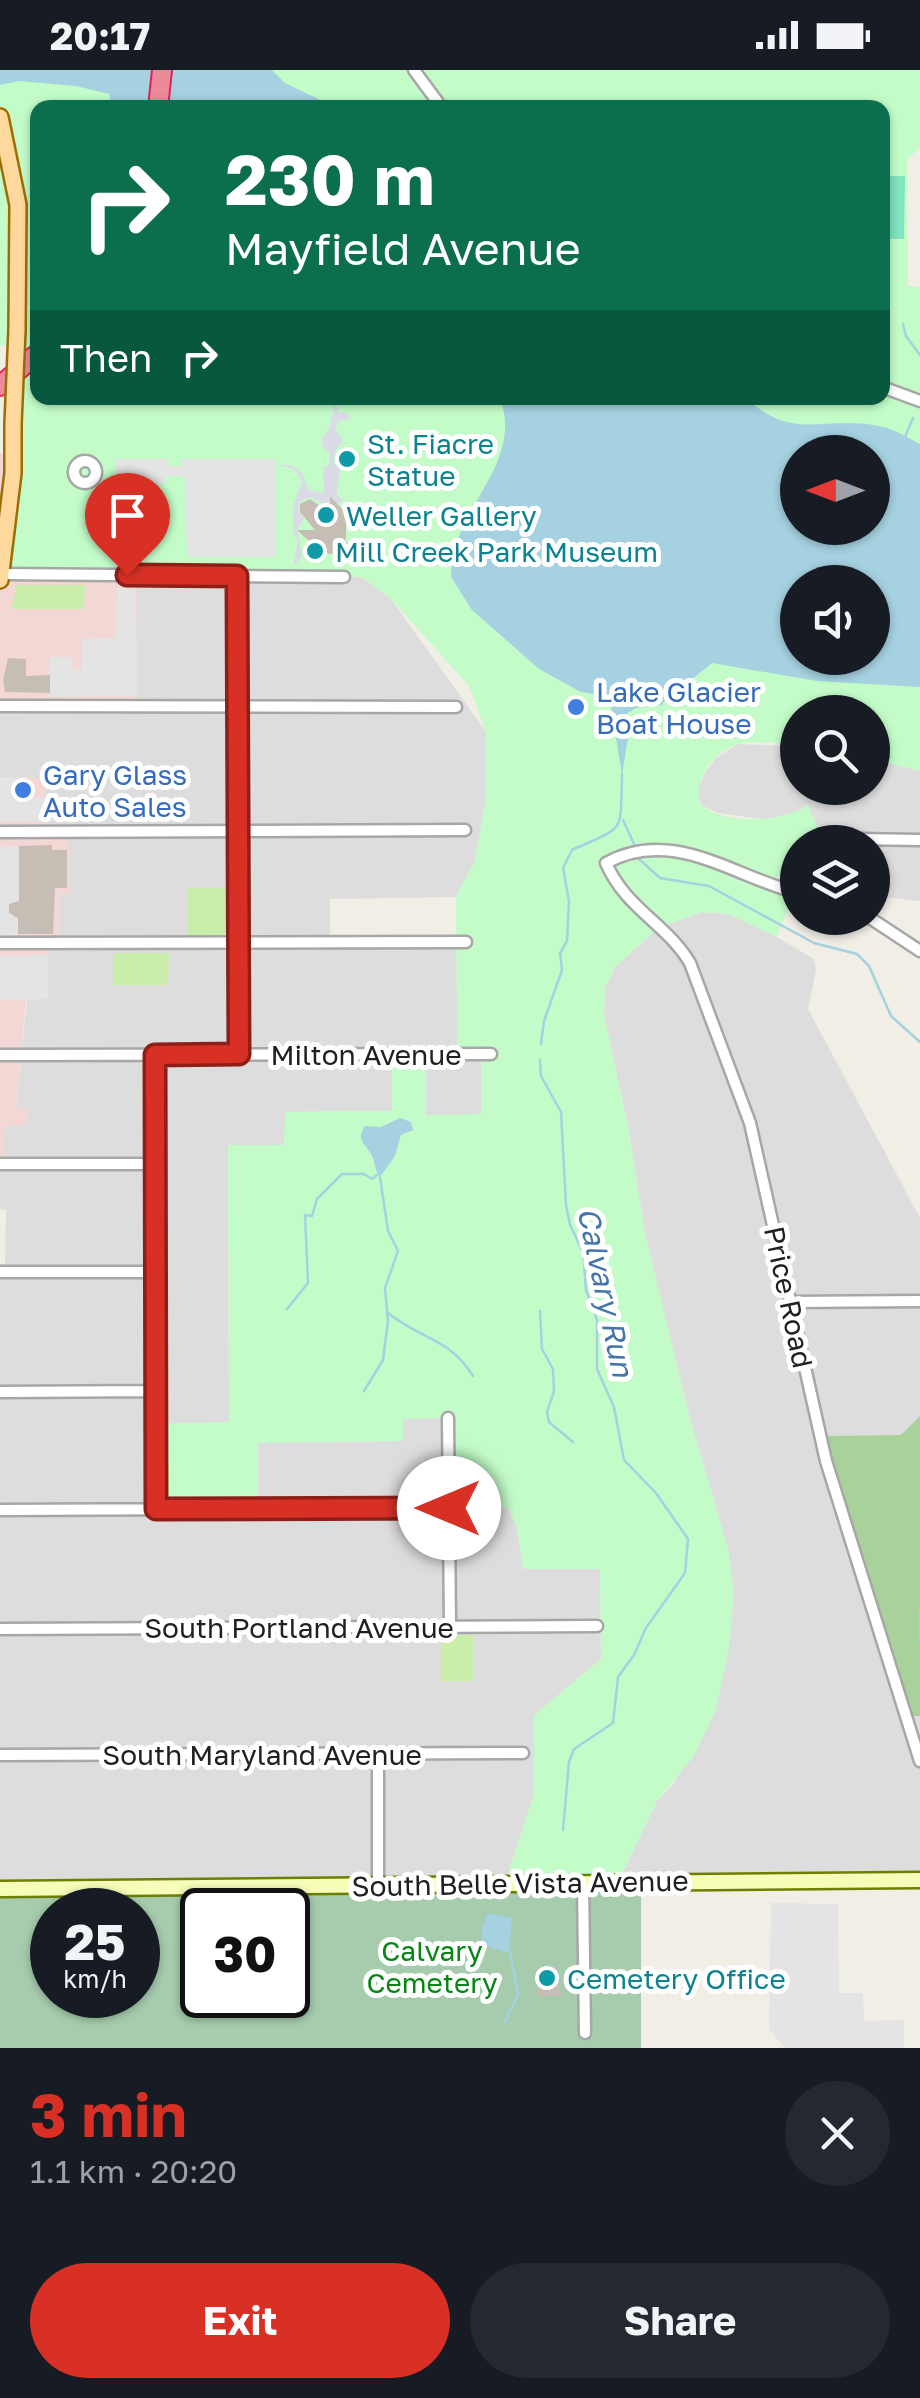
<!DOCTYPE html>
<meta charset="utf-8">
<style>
:root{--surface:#171b24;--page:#242831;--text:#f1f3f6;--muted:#9ea1a6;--accent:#d93025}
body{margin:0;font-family:"Golos Text",sans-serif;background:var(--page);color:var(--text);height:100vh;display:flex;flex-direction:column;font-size:38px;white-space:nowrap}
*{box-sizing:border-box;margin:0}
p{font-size:32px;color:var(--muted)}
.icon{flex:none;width:55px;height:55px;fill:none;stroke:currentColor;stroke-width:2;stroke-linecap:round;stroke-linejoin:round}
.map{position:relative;height:1978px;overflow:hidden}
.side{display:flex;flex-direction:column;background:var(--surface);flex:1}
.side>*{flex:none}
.guide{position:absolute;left:30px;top:30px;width:860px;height:305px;border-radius:20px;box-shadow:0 2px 8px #0004;background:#0b6e4f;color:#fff;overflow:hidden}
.needle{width:65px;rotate:270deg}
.controls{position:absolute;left:780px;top:365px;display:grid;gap:20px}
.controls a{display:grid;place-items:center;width:110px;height:110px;border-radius:50%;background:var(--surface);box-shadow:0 2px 8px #0004;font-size:50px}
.speed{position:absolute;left:30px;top:1818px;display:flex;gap:20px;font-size:50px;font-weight:700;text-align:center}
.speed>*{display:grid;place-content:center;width:130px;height:130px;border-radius:50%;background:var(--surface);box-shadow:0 2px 8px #0004;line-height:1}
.speed small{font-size:25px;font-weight:400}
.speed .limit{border:5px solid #111;border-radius:15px;background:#fff;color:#111}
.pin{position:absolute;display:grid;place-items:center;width:85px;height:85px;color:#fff;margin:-102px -42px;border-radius:50% 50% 50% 0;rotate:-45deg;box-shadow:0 0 10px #0007}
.pin .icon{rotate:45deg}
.me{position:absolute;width:110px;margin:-55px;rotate:270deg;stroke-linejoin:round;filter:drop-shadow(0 0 8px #0008)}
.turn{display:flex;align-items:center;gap:35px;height:210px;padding:0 30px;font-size:45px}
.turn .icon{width:130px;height:130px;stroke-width:2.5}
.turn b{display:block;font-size:70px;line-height:85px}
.then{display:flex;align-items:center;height:95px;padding:0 30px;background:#0003;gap:20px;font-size:38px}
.round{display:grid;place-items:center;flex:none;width:105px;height:105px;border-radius:52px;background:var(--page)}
.headline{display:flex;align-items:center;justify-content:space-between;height:170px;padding:0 30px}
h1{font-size:60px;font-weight:700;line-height:75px;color:var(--accent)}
.action{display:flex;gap:20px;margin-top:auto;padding:20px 30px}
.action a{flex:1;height:115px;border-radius:60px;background:var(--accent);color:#fff;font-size:40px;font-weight:700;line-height:115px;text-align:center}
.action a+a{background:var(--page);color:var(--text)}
.status{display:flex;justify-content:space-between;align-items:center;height:70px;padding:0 50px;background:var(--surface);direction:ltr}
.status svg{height:28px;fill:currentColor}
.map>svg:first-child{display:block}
</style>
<div class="status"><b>20:17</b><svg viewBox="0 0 49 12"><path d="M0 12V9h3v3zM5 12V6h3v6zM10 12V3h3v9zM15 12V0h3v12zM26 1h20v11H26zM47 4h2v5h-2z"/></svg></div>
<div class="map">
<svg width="920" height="1978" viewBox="0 0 920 1978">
<rect width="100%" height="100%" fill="#f1eee6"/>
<path fill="#dedddd" d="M137 505 362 507 391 529 486 662V730L475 791 456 827 330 829V871L457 872V983L481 984V1045L426 1046 392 985V1041L285 1042V1075H228L229 1353 157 1354 257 1373 402 1371 403 1349 448 1348 508 1437 517 1457 523 1499 600 1498 601 1589 534 1646V1724L505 1813 0 1819V1203L5 1202 6 1140 0 1139V1094H5V1055H27L16 1037 27 929H48V872H60V823H68L45 762V708L0 707V636H136Z
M738 674 797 676 798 718H872L873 689 920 701V831L873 826 872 772H815L797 743 762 749 718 743 701 735 697 721 706 701 716 688Z
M702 842 728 844 751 852 814 889 816 900 808 939 920 1148V1365L820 1366 907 1646H920V1810L618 1812 657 1731 675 1712 729 1483 690 1349 645 1164 628 1057 604 945 605 918 615 897 658 858Z"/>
<path fill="#f2d7d5" d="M0 383 11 384 137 505V636H0Z
M0 707 46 708V761L69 762V823L60 824V872L48 873V929L26 930 16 1037 29 1038 26 1055 6 1056 5 1094H0Z"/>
<path fill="#c9edab" d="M17 515H85L84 539H11Z
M187 818H228L229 865 187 866Z
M114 883H169L168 915H114Z
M441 1565H474V1611H441Z"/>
<path fill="#a8d299" d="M920 1346V1646H906L819 1366 901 1365Z"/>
<path fill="#a6cbad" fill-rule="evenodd" d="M641 1812V1978H0V1819ZM52 1840H138V1925H52ZM202 1840H288V1925H202Z"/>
<path fill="#c3fcc9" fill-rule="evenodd" d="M0 0H920V78L907 89 908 216 920 217V701L873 689 872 642H798L797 676C780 674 758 670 740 674 716 678 690 712 701 735 728 756 782 752 808 735L822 767 815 772H798L797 788 769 814 794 823 777 867 728 844 702 842 658 858 615 897 605 918 604 945 628 1057 645 1164 690 1349 729 1483 734 1524 729 1578 716 1640 694 1686 657 1731 618 1812 505 1813 534 1724V1645L601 1589 600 1499H523L517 1457 508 1437 449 1438 448 1348 403 1349V1371L258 1373V1439H157L156 1354 229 1352 228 1075H284L285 1042 392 1041V984H426V1045L481 1044V984H457L456 827 475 790 486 730V662L469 616 391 529 362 507 1 504 16 275H0ZM38 38H882V328H38ZM798 382H872V458H798ZM798 512H872V588H798Z"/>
<path fill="#81e3c0" d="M882 106H905L904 169H883Z"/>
<path fill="#e4e4e4" d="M115 389H168V395L181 397 182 389H275L276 487H187L185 407 166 406 165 414H115Z
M117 518H136L137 626 50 627 49 587H72L73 599H82V569L116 568Z
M0 707H18L13 721 28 730 31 726 46 729V752H0Z
M19 776V831H14L13 843V848H18V866H0V777Z
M48 885V929L0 930V886Z
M771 1833 838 1834 839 1923H863L864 1951 904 1950V1978H785L769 1959Z"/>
<path fill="#dbdbe7" d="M336 328 338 342 349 344V349L339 351 335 358 343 370 335 381 334 394 340 398 337 424 343 430 334 436 330 430 329 437 310 427 299 432 298 440 304 448 297 460 302 486 293 497 298 471 293 465V437L302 411 294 399 275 394 294 396 302 403 309 420 324 423 323 398 330 394V382L323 377 321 368 329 359Z"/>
<path fill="#a5d1e0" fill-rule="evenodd" d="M0 0H272L285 13 335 37H112L109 24 76 16 19 11 0 15Z
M500 328H746C796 374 826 343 883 357 896 360 908 368 920 374V617L817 611 712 593 685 615 673 618 662 635 636 638 626 644 629 662 622 705 611 637 600 625 581 622 539 599 472 540 451 507C451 438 525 395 500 328ZM872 382V458H798V382ZM872 512V588H798V512Z
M400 1048 411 1052 413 1060 401 1065 395 1086 380 1107C374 1100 376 1093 371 1084 364 1072 356 1070 365 1056L381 1057Z
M488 1843 512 1848 509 1883 482 1875V1858Z"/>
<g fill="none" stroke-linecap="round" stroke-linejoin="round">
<path stroke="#a5d1e0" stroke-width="2.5" d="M903 254 906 266 920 285
M905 367 913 348
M623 750 635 776
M639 789 660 808 709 816 814 873 857 884 869 896 891 946 920 972
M541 974 544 951 562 900 560 883 567 871 569 831 563 798 572 780C627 755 620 765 622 704
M540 990 541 1006 561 1042 566 1135 570 1155 583 1182 586 1220 597 1250V1299L614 1337 624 1390 656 1423 688 1469 685 1503 646 1558 634 1585 618 1607 613 1653 574 1679 569 1692 563 1760
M287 1239 308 1213 305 1145 312 1146 317 1129 342 1104H364L372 1109 377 1105
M540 1241 542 1279 553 1299 554 1321 547 1342 549 1352 573 1372
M388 1243C420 1269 450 1268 473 1306
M364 1321 383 1290 388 1251 385 1218 398 1181 388 1161 380 1107
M920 1542V1571
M505 1952 518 1924 510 1882"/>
</g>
<path fill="#c6beb5" d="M330 426 341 438H353L356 444 353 450H346V472H356V486L322 483V488H309V471L297 460H315L300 442V434L310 429 330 443Z
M8 588 26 589V606L50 605V623L5 622 3 610Z
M52 775V780H67V818H55L53 864H18V848L9 843V834L19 831V776Z
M557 1897 561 1926H537V1898Z"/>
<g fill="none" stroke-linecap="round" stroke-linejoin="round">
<defs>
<path id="street" d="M414 0 442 38
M882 317 920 331
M74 402a11 11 0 1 1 22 0a11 11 0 1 1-22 0Z
M1 504 344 507
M237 506 239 984
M0 636 456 637
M0 762 465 760
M840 772 857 769 920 770
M798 823C734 807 672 756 606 793 626 839 666 853 690 893L750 1053 826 1391 920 1691
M870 848 920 881
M0 873 466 872
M0 985 491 984
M155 985 157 1439
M0 1094H155
M0 1202H156
M790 1232 920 1231
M0 1322 156 1321
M448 1348 450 1556
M0 1440 449 1438
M0 1559 597 1556
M378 1684V1815
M0 1685 523 1683
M583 1813 585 1963"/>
<path id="secondary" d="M0 1819 920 1810"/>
<path id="primary" d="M0 47 18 135 17 260
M0 510 13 403V354"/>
<path id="highway" d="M158 38 162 0
M0 316 38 283"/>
</defs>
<use href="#street" stroke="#a7a7a7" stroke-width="15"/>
<use href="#secondary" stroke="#6d7f00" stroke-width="19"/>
<use href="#primary" stroke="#9d6d00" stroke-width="20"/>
<use href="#highway" stroke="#e31f5d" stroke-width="22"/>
<use href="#street" stroke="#fff" stroke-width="10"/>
<use href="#secondary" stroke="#f7fcb9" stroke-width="14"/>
<use href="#primary" stroke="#ffd89e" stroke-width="15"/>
<use href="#highway" stroke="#eb8b9a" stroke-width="18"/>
<defs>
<path id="primary-bridge" d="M13 354 17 260"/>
</defs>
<use href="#primary-bridge" stroke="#9d6d00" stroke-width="20" stroke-linecap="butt"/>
<use href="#primary-bridge" stroke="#ffd89e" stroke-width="15"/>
</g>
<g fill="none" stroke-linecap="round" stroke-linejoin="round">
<defs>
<path id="route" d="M127 505 237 506 239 984 155 985 156 1439 449 1438"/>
</defs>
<use href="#route" stroke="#8d1f18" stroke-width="25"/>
<use href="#route" stroke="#d93025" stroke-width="18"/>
</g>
<g fill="#0f9aa8" stroke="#fff" stroke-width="4">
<circle cx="347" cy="389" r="10"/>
<circle cx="326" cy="445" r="10"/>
<circle cx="315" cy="481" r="10"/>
<circle cx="547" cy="1908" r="10"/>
</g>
<g fill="#3f7fe0" stroke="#fff" stroke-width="4">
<circle cx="576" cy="637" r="10"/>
<circle cx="23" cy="720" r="10"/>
</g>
<g text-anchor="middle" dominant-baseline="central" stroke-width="10" stroke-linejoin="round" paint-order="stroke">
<g font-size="28" fill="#0d838f" stroke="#fff" text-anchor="start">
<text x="367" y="373">St. Fiacre<tspan x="367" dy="32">Statue</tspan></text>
<text x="346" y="445">Weller Gallery</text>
<text x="335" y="481">Mill Creek Park Museum</text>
<text x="567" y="1908">Cemetery Office</text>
</g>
<g font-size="28" fill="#366cbe" stroke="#fff" text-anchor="start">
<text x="596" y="621">Lake Glacier<tspan x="596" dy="32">Boat House</tspan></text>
<text x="43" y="704">Gary Glass<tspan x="43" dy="32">Auto Sales</tspan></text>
</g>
<g font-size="28" fill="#202020" stroke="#fff">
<text x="366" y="984">Milton Avenue</text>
<text transform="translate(789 1227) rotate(78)">Price Road</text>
<text x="299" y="1557">South Portland Avenue</text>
<text x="262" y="1684">South Maryland Avenue</text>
<text transform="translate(520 1813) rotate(-1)">South Belle Vista Avenue</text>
</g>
<g font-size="28" fill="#078615" stroke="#fff">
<text x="432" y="1880">Calvary<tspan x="432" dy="32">Cemetery</tspan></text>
</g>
<g font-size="30" font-style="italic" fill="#4476ad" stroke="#fff">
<text transform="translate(606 1222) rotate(78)">Calvary Run</text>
</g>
</g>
</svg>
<div class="controls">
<a><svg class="needle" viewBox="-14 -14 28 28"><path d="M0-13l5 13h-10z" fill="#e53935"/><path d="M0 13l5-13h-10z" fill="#9ea1a6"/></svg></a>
<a><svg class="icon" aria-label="sound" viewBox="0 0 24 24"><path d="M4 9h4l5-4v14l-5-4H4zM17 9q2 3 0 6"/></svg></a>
<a><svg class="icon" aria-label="search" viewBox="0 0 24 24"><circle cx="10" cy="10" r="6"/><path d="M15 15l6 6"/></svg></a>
<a><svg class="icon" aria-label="layers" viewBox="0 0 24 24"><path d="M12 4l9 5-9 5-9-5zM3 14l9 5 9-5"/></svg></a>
</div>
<div class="speed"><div>25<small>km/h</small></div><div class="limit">30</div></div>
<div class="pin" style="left:127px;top:505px;background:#d93025"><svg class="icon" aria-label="arrive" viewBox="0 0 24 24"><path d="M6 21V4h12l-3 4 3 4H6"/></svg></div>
<svg class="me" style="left:449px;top:1438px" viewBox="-20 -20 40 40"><circle r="19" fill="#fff"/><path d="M0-13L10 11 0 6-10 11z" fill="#d93025"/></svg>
<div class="guide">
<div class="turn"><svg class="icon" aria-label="right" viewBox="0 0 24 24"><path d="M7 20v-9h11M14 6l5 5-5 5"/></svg><div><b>230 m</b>Mayfield Avenue</div></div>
<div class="then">Then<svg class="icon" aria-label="right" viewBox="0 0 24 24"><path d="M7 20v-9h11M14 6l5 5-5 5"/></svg></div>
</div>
</div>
<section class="side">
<div class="headline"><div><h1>3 min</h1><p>1.1 km · 20:20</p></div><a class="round"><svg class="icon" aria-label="close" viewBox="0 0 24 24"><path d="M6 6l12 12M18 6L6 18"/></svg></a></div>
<div class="action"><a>Exit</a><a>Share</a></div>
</section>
